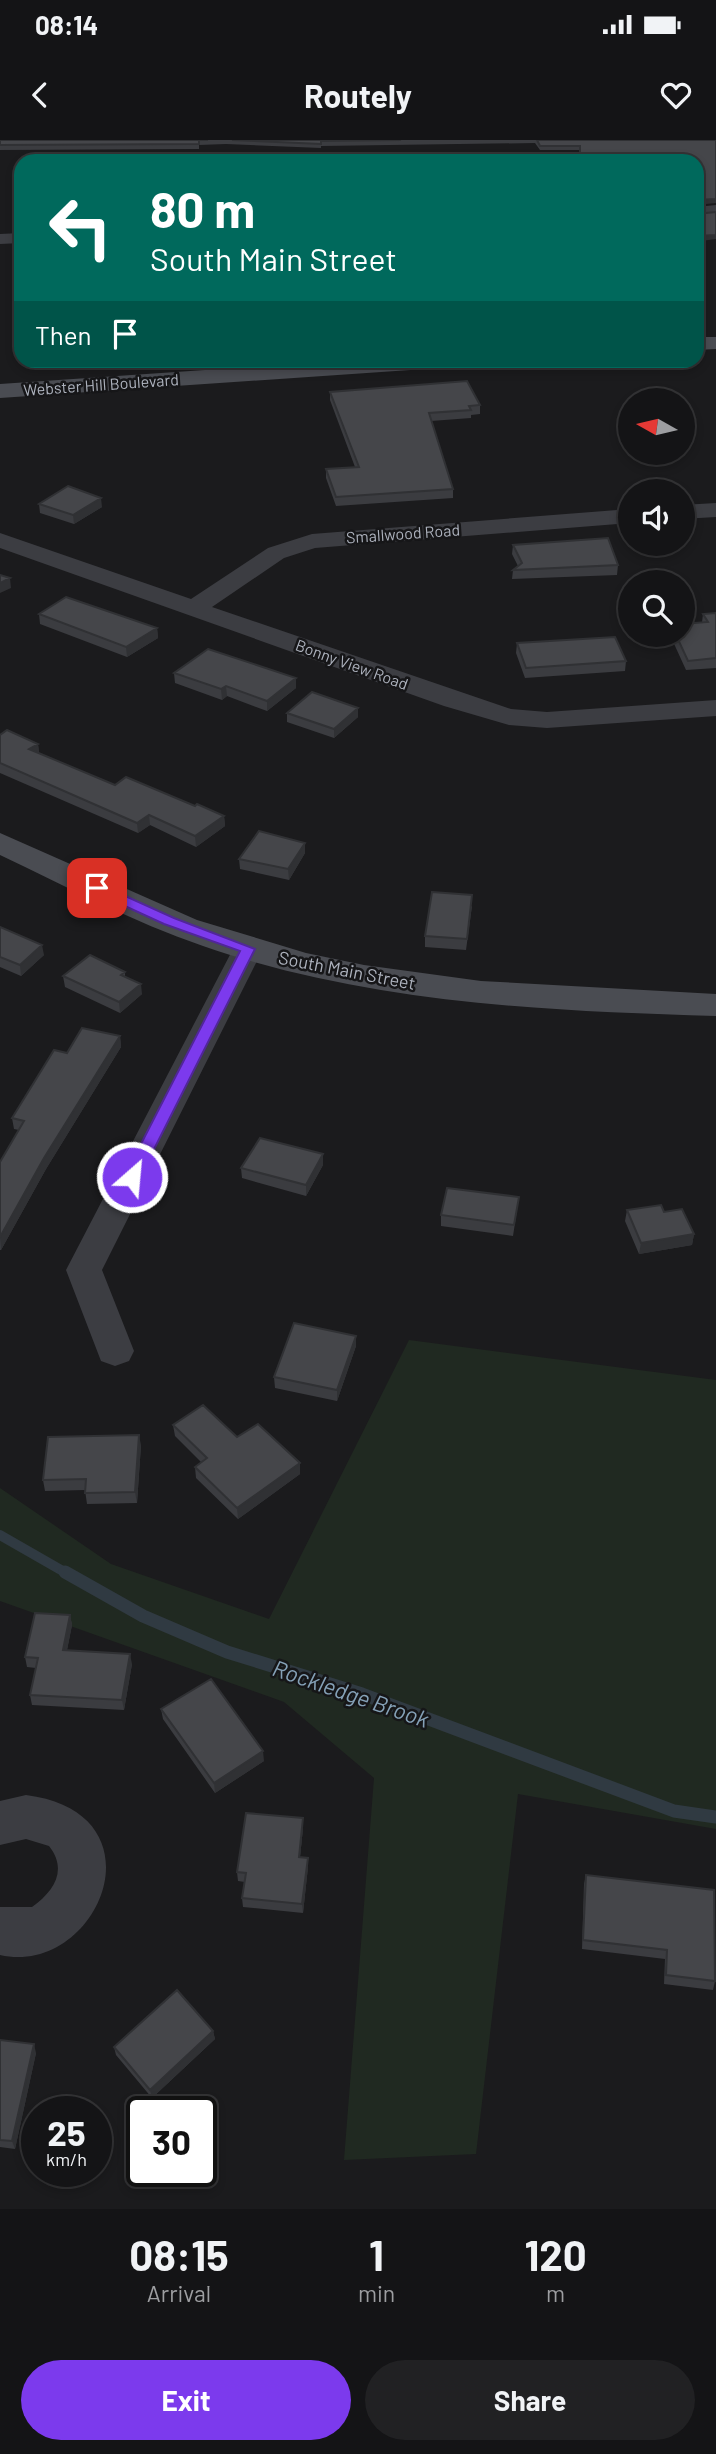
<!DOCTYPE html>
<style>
:root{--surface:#141416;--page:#212123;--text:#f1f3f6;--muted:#9d9ea1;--line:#333335;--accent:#7c3aed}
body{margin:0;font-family:Barlow,sans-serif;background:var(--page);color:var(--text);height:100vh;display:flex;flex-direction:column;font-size:26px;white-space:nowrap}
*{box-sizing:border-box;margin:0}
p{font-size:23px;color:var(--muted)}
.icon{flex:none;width:38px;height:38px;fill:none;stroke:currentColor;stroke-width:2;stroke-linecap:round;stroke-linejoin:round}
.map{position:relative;height:2069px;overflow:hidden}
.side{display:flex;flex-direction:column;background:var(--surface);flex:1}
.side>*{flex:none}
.guide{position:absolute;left:14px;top:14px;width:690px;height:214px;border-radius:21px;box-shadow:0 4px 10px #0003,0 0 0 2px var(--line);background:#00695c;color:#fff;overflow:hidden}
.needle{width:46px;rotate:278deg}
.controls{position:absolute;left:618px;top:248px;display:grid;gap:14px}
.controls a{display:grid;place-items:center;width:77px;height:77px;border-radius:50%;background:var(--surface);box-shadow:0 4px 10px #0003,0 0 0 2px var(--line);font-size:35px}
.speed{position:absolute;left:21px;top:1956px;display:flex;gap:14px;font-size:35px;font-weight:700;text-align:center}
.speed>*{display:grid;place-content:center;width:91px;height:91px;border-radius:50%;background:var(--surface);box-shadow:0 4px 10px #0003,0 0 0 2px var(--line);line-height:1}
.speed small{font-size:18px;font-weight:400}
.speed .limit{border:4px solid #111;border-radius:10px;background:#fff;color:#111}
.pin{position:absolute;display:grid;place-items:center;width:60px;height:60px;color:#fff;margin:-30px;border-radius:14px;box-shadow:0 4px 10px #0006}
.me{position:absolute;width:77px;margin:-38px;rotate:27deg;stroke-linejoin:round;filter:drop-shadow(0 0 5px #0008)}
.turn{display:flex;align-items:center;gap:24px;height:147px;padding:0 21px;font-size:32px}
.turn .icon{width:91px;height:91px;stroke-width:2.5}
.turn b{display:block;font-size:49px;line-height:60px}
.then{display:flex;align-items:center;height:66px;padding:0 21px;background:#0003;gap:14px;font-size:26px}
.eta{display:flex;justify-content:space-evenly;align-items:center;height:119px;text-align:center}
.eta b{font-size:42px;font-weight:700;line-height:49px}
.cta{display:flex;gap:14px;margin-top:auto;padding:14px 21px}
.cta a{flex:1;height:80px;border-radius:42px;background:var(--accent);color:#fff;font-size:28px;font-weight:700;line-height:80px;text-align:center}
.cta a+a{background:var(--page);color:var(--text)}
.status{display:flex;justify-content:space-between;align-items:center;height:49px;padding:0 35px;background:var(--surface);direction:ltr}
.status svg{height:19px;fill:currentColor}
header{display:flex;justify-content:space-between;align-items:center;height:91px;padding:0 21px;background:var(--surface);font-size:32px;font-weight:700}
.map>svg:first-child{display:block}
</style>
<div class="status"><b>08:14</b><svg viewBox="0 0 49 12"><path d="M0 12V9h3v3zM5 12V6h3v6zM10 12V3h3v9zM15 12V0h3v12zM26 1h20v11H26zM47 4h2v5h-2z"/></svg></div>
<header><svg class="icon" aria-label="back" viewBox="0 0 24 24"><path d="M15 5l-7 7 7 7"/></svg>Routely<svg class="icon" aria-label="heart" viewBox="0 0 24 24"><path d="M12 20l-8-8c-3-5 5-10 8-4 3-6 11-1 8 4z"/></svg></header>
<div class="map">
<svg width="716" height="2069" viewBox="0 0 716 2069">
<rect width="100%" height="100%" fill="#1b1b1d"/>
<path fill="#202921" d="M409 1200 716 1240V1689L518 1654 476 2014 344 2020 374 1638 284 1562 0 1461V1348L111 1424 269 1479Z"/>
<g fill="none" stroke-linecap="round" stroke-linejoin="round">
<path stroke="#303a42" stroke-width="10" d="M0 1395 68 1434"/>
<path stroke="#303a42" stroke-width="13" d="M65 1432 143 1476 227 1512 362 1554 674 1671 716 1677"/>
<path fill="#3c3d42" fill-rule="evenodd" d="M716 65V75L696 77V67Z
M21 93V103L0 104V94Z
M716 363V377L682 379V365Z
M630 369V383L315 408 284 418 212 467 511 569 547 572 716 560V576L547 588 509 585 444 566 0 408V393L191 459 268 408 312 394Z
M248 799 259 802 263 809 102 1130 134 1211 129 1221 115 1226 101 1221 66 1130 233 809 237 802Z
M26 1655C167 1673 98 1837 0 1815V1767H32C54 1751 68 1730 49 1706L26 1699 0 1705V1661Z"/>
<path fill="#4a4c52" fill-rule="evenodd" d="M696 197H716V209L696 210Z
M350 220H465L454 227 0 258V244Z
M0 693 197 780 306 813 364 825 481 841 716 854V876C544 871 368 863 203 806 133 782 67 747 0 715Z"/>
</g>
<path fill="#3b3c40" d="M0 0H716L579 10H540L535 3 321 6V8L226 4 199 5V9L0 10Z
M716 72 701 101 696 100V74Z
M330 252 480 265V274L471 275V278L431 281 453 349V358L336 366 326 338V329L355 327 330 260Z
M39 364 102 367 74 384 40 373Z
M513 405 618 425 617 435 512 439 513 430 518 426 512 414Z
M716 473V528L686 530 670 495H682L702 482 703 474Z
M39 474 157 488 158 498 127 517 40 484Z
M517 503 626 521 625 531 525 538 516 513Z
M174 533 296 538V548L267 571 227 556 222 560 175 543Z
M287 573 358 577 334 598 287 582Z
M0 595 38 604 39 613 115 645 195 666 224 676 225 686 196 707 150 685 138 693 0 633Z
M305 713 289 740 240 729 239 719Z
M472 766 466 810 425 807V796Z
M0 787 44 815 21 836 0 827Z
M125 832V836L142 854 120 873 65 847 63 836Z
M120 896 121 907 46 1029 1 1110H0V1022L19 990 14 989 12 978 67 913Z
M323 1014V1025L306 1056 242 1038 241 1028Z
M519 1057 513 1096 441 1086V1075Z
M627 1070 664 1072 694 1094 692 1105 639 1114 625 1081Z
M356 1196V1206L337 1261 275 1248 274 1237Z
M173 1285 237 1297 300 1323V1334L238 1379 196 1338 195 1327 201 1322 175 1296Z
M141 1305 137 1363 87 1364 85 1350 45 1351 43 1340Z
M70 1475 72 1485 67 1510 132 1524 124 1570 32 1565 30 1555 36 1528 27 1527 25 1517Z
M161 1569 264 1621 215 1653 163 1579Z
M303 1678V1688L300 1717 308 1727 303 1773 243 1767 242 1758 245 1742 238 1741 237 1732Z
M586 1735 715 1841 713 1850 664 1844 665 1819 582 1809 584 1744Z
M213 1891 215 1899 152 1958 116 1915 114 1907Z
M0 1900 36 1913 15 2009 0 2007Z"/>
<path fill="#303134" d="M716 59V63L696 65V60Z
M716 95V99L701 101 702 96Z
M101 358 102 367 74 384 73 375Z
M10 438 11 448 0 453V443Z
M157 488 158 498 127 517 126 507Z
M296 538V548L267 571V561Z
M226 546 227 556 222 560 221 549Z
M358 568V577L334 598V589Z
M38 604 39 614 29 609Z
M149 675 150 685 138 693 137 683Z
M224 676 225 686 196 707 195 696Z
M305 703V713L289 740 288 729Z
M42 805 44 815 21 836 20 825Z
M141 844 142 854 120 873 119 862Z
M120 896 121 907 46 1029 1 1110 0 1097 44 1018Z
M323 1014V1025L306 1056V1045Z
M694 1094 692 1105 639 1114 641 1103Z
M356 1196V1206L337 1261V1250Z
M139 1295 141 1305 137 1363 135 1352Z
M300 1323V1334L238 1379 237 1368Z
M70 1475 72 1485 65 1520 63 1510Z
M130 1514 132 1524 124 1570 122 1560Z
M263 1611 264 1621 215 1653 214 1643Z
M303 1678V1688L299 1727V1717Z
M308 1718V1727L303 1773 302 1764Z
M213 1891 215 1899 152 1958 150 1950Z
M34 1904 36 1913 15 2009 12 2001Z"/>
<path fill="#45464a" stroke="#303134" stroke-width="2" d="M0 0H208H199V4L0 5Z
M232 0H401L321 1V4Z
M537 0H716V59L696 60V21H580V6H540Z
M716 72V95L696 96V74Z
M467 241 480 265 469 266 471 270 429 273 453 349 336 357 326 329 359 327 330 252Z
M68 346 101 358 73 375 39 364Z
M608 398 618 425 513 430 522 423 513 405Z
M0 435 10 438 0 443Z
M66 457 157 488 126 507 39 474Z
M716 473V518L688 521 676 495H682V484L708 482 703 474Z
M615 497 626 521 526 528 517 503Z
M208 509 296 538 267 561 226 546 221 549 174 533Z
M312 552 358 568 334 589 287 573Z
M7 590 38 604 29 609 115 645 126 637 195 666 197 664 224 676 195 696 149 675 137 683 0 623V595Z
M259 691 305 703 288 729 239 719Z
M432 752 472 755 467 799 425 796Z
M0 787 42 805 20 825 0 817Z
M90 815 125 832 121 835 141 844 119 862 63 836Z
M82 888 120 896 44 1018 0 1097V1022L24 981 12 978 54 910 67 913Z
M260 998 323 1014 306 1045 241 1028Z
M447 1048 519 1057 514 1085 441 1075Z
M661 1065 664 1072 682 1069 694 1094 641 1103 627 1070Z
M294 1183 356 1196 337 1250 274 1237Z
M203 1265 237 1297 258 1284 300 1323 237 1368 195 1327 207 1318 173 1285Z
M139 1295 135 1352 85 1353 86 1339 43 1340 48 1297Z
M35 1473 70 1475 63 1510 130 1514 122 1560 30 1555 38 1518 25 1517Z
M211 1539 263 1611 214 1643 161 1569Z
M246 1673 303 1678 299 1717 308 1718 302 1764 242 1758 246 1733 237 1732Z
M586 1735 714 1750 715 1841 666 1835 667 1810 583 1800Z
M177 1850 213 1891 150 1950 114 1907Z
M0 1900 34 1904 12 2001 0 2000Z"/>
<path fill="#7c3aed" stroke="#51269a" stroke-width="2" d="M92 745H101L174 778 255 809 140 1037 132 1043 124 1037 240 811 164 784 92 751Z"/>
<g text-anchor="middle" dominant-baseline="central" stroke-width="5" stroke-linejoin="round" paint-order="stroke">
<g font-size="16" fill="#adb2bd" stroke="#161618">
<text transform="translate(101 244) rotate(-4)">Webster Hill Boulevard</text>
<text transform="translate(403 393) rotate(-4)">Smallwood Road</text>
<text transform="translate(352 524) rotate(20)">Bonny View Road</text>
</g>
<g font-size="18" fill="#adb2bd" stroke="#161618">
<text transform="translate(347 830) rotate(11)">South Main Street</text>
</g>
<g font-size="23" font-style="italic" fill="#85a1b7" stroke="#161618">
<text transform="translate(351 1553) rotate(19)">Rockledge Brook</text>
</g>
</g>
</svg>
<div class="controls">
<a><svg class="needle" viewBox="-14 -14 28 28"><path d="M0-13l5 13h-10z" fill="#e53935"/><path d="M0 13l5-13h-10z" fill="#9d9ea1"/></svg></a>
<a><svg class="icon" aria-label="sound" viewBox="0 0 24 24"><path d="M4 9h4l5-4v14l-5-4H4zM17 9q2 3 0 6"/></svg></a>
<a><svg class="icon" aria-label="search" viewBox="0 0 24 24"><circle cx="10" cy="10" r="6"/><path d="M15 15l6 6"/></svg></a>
</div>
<div class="speed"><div>25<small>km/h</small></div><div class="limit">30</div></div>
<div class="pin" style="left:97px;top:748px;background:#d93025"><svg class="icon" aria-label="arrive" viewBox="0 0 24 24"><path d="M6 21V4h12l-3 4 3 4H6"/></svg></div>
<svg class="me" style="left:132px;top:1037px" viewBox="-20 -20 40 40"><circle r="17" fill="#7c3aed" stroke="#fff" stroke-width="3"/><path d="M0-11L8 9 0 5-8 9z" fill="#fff"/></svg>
<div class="guide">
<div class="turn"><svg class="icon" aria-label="left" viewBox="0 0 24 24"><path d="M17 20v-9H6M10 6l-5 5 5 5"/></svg><div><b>80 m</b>South Main Street</div></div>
<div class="then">Then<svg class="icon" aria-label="arrive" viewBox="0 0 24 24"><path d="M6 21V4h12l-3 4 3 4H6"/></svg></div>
</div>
</div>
<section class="side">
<div class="eta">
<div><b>08:15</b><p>Arrival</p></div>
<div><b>1</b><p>min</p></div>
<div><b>120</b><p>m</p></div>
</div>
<div class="cta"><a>Exit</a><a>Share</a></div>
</section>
